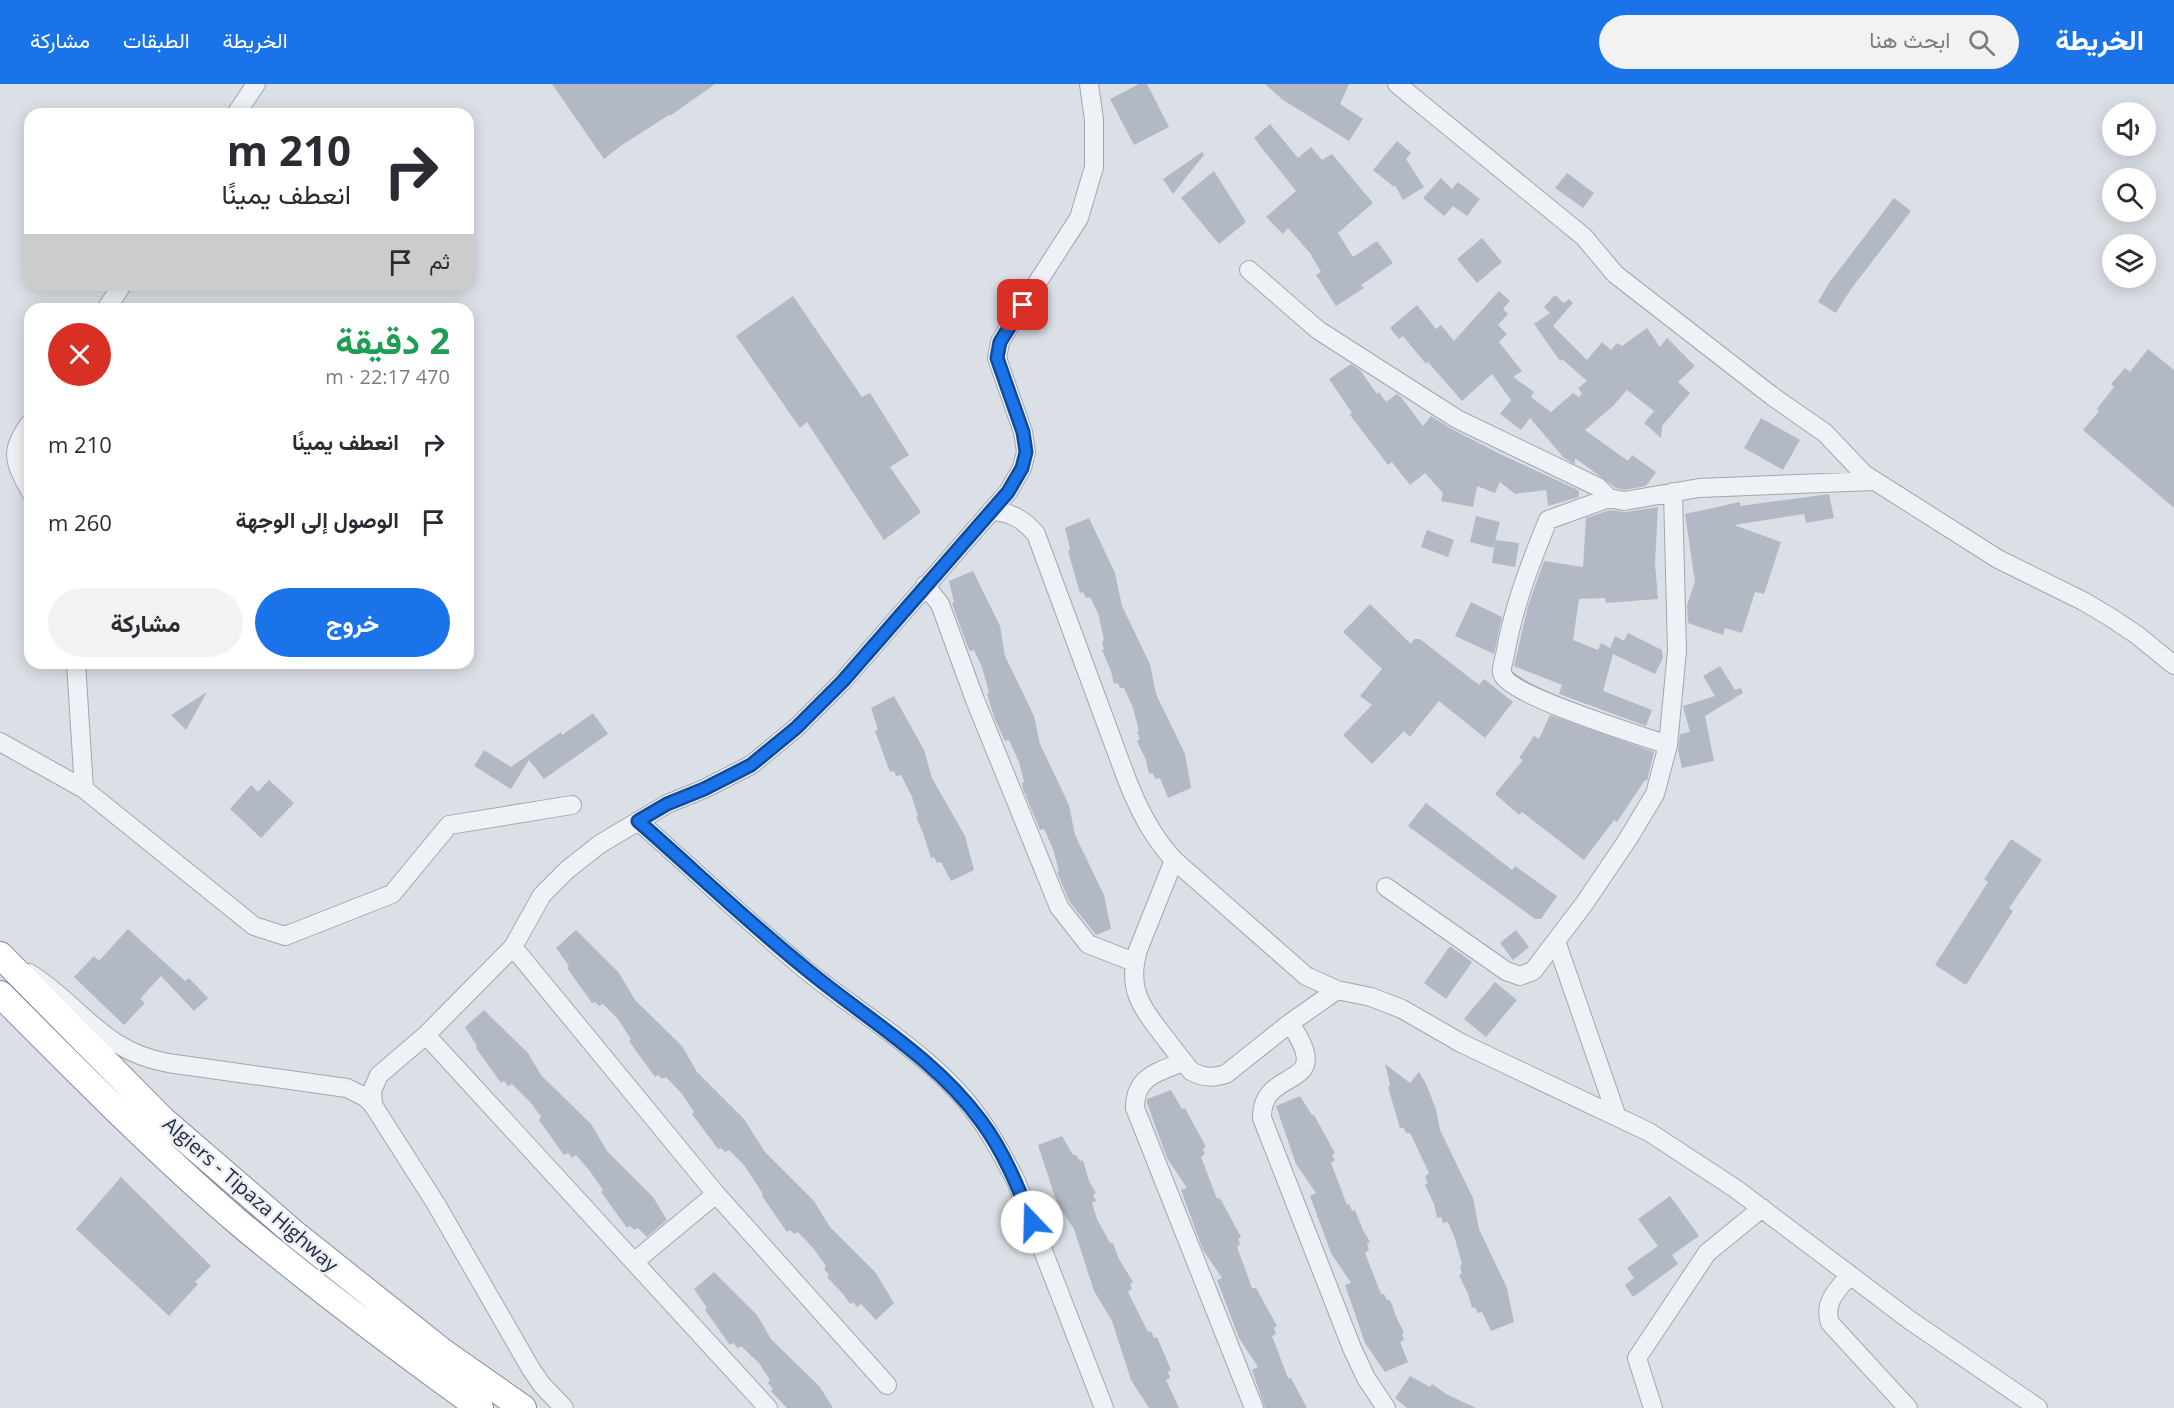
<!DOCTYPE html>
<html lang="ar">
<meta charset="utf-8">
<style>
:root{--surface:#fff;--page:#f2f2f3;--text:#2b2b33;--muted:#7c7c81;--accent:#1a73e8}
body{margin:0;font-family:"Open Sans",Vazirmatn,sans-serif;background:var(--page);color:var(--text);direction:rtl;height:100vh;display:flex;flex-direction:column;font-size:22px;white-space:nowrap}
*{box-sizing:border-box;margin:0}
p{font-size:20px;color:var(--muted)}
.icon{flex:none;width:33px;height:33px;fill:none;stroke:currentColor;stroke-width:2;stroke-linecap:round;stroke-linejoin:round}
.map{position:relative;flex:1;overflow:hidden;direction:ltr}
.details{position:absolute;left:24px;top:219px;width:450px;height:366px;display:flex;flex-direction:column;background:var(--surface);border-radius:18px;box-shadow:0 3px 15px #0003;direction:rtl}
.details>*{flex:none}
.guide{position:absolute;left:24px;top:24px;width:450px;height:183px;border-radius:18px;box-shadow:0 3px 15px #0003;direction:rtl;background:#fff;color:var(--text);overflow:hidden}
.controls{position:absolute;left:2102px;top:18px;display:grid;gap:12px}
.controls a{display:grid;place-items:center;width:54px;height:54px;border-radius:50%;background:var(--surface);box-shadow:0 3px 15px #0003;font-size:30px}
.pin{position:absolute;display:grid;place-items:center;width:51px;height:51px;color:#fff;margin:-26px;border-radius:12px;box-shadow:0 3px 9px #0006}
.me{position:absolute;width:66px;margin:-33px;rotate:339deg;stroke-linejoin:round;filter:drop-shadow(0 0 4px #0008)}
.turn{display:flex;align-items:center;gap:21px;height:126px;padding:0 24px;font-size:27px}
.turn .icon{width:78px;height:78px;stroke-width:2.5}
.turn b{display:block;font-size:42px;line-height:51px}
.then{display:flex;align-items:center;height:57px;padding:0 24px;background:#0003;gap:12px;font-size:22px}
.round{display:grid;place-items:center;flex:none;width:63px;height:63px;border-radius:32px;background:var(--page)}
.headline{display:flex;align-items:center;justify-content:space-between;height:102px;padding:0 24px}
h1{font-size:36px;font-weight:700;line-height:45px;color:#1e9e55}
.cta{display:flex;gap:12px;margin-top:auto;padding:12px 24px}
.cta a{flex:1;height:69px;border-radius:36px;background:var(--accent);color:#fff;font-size:24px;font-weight:700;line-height:69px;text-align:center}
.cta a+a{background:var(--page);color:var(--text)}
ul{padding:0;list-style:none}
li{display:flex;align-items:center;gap:18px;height:78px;padding:0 24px}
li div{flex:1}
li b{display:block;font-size:22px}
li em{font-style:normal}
header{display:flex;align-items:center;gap:36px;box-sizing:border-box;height:84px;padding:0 30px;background:var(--accent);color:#fff}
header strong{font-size:28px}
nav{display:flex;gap:33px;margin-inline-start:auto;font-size:21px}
.search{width:420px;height:54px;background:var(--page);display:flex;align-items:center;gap:15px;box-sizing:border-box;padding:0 21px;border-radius:33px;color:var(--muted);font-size:22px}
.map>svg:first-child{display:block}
</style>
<header>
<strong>الخريطة</strong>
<div class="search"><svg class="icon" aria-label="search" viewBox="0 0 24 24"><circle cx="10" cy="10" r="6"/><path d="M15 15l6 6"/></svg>ابحث هنا</div>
<nav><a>الخريطة</a><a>الطبقات</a><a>مشاركة</a></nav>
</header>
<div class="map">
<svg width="2174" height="1324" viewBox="0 0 2174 1324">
<rect width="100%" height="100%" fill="#dbe0e7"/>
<path fill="#b2b9c4" d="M552 0H715L670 32 669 31 622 61 604 75Z
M1139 0H1147L1169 43 1134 61 1110 15Z
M1265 0H1349L1340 20 1363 35 1349 57 1283 16Z
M1270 40 1298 74 1311 63 1322 76 1332 70 1373 119 1338 149 1353 173 1377 157 1393 179 1361 201 1364 204 1336 222 1316 191 1321 188 1310 169 1288 144 1283 150 1266 133 1296 107 1254 54Z
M1397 57 1411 69 1406 75 1424 103 1403 116 1395 101 1394 103 1373 86Z
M1202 68 1204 71 1173 110 1163 95Z
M1214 87 1246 138 1219 160 1181 114Z
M1567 89 1594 109 1583 124 1555 104Z
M1441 94 1452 105 1458 98 1480 115 1467 132 1453 122 1444 132 1423 114Z
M1894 114 1911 127 1851 205 1836 229 1818 218 1829 199Z
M1482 154 1502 178 1477 199 1457 175Z
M1499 207 1510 217 1503 225 1508 230 1498 241 1507 250 1499 258 1522 287 1513 293 1534 308 1531 313 1551 328 1573 309 1579 313 1582 310 1578 304 1587 297 1562 275 1560 277 1534 240 1550 229 1544 223 1555 211 1564 219 1569 215 1573 219 1553 242 1587 276 1602 258 1611 266 1617 259 1622 262 1647 244 1660 263 1667 254 1695 282 1678 298 1690 309 1662 342 1661 354 1644 339 1654 327 1627 306 1613 322 1585 346 1628 377 1632 371 1656 388 1646 402 1624 406 1616 404 1575 374V380L1564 374 1530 334 1521 346 1500 330 1511 316 1492 290 1462 317 1428 278 1426 280 1403 252 1399 255 1390 244 1417 221 1436 245 1441 241 1454 257Z
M793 212 862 313 870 309 909 371 890 383 921 428 884 456 807 338 800 344 736 252Z
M2148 265 2174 286V424L2083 346 2099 327 2097 325 2114 303 2111 300 2125 284 2130 288Z
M1351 280 1360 286 1377 310 1379 308 1386 318 1397 310 1401 313 1423 342 1431 332 1452 345 1502 371 1576 405 1579 407V413L1548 422 1546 406 1515 410 1500 398 1495 409 1477 402 1473 423 1441 417 1443 409 1425 389 1410 401 1392 378 1388 381 1350 331 1352 329 1329 295Z
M1761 334 1800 356 1783 386 1744 364Z
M1829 410 1834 434 1806 439 1804 430 1734 441 1781 458 1764 510 1755 508 1742 549 1725 544 1723 551 1688 539 1687 521 1695 498 1685 430 1740 418V422Z
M1658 423 1655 479 1658 515 1606 519 1605 514 1579 515 1573 556 1598 566 1601 559 1610 564 1615 552 1624 557 1628 549 1662 566 1663 574 1655 590 1613 570 1603 607 1652 626 1646 642 1559 610 1562 601 1514 582 1528 522 1544 477 1583 483 1586 434 1610 426 1626 428Z
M1476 432 1500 438 1493 464 1470 458Z
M1089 434 1115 489 1122 522 1150 580 1156 610 1185 670 1191 704 1168 714 1160 694 1155 695 1153 689 1149 690 1146 676 1137 657 1140 655 1137 648 1139 647 1133 624 1124 604H1120L1118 599 1114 600 1111 587 1102 566 1104 565 1102 558 1104 556 1098 529 1090 513 1086 514 1083 508 1080 509 1068 467 1070 465 1065 444Z
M1427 446 1454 456 1448 473 1421 463Z
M1495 456 1519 459 1515 483 1492 479Z
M973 487 1000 542 1005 572 1034 632 1040 660 1069 721 1075 751 1104 811 1111 845 1096 851 1069 817 1057 788 1059 787 1053 765 1044 745 1040 746 1023 705 1022 699 1024 698 1019 678 1009 656 1005 657 995 636 987 610 989 608 982 583 974 566 970 567 967 561 952 520 954 518 949 497Z
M1471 518 1502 533 1494 570 1455 552Z
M1370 520 1411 560 1414 555H1420L1479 601 1484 595 1513 618 1485 654 1439 617 1410 653 1404 647 1372 680 1343 651 1372 621 1360 612 1382 585 1343 548Z
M1720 582 1735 606 1741 604 1743 609 1705 632 1714 677 1682 684 1678 666 1680 650 1690 648 1683 622 1715 612 1703 592Z
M207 608 186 646 171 631Z
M894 612 924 666 932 694 965 752 974 786 951 797 941 778 937 779 934 773 931 774 923 749 916 733 918 732 912 713 901 691 896 692 894 687 890 688 875 647 878 645 871 624Z
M593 629 608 650 544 695 529 676 511 705 474 682 484 666 511 683 561 648 562 651Z
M1550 631 1654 668 1647 697 1645 696 1617 738 1614 736 1584 776 1522 728 1519 731 1495 710 1523 676 1519 674 1534 652 1539 655Z
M269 696 294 719 261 754 230 725 251 701 258 708Z
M1426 719 1512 786 1515 782 1557 812 1541 835H1535L1408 742Z
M2011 755 2042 776 2009 824 2013 827 1966 901 1935 881 1988 798 1984 795Z
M128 845 185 897 189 894 208 914 194 927 161 892 140 915 145 919 124 941 74 893 94 872 99 877Z
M576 846 619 889 635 916 682 962 697 988 744 1035 765 1068 814 1117 830 1143 876 1189 894 1219 876 1236 861 1220 857 1223 853 1218 850 1220 843 1210 827 1193 829 1191 824 1185 826 1182 813 1164 798 1148 794 1150 790 1146 787 1148 762 1112 763 1110 744 1081 729 1066 725 1068 721 1064 718 1065 692 1030 694 1028 682 1010 666 993 662 995 658 991 655 993 629 957 631 955 617 934 603 920 599 922 595 918 592 919 567 884 569 882 556 864Z
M1516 846 1529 863 1513 876 1500 859Z
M1450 862 1472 878 1446 915 1424 899Z
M1495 898 1517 916 1486 953 1464 935Z
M484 926 528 969 541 991 591 1040 607 1067 653 1113 667 1136 647 1153 638 1144 634 1146 630 1142 627 1144 601 1108 603 1106 589 1086 576 1071 572 1074 568 1069 564 1071 539 1036 541 1033 531 1019 512 1000 508 1002 504 997 501 999 476 964 477 962 465 943Z
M1385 980 1410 999 1419 988 1426 1000 1436 1025 1440 1046 1473 1114 1479 1145 1507 1204 1514 1238 1491 1247 1482 1228 1478 1229 1475 1223 1472 1224 1468 1210 1459 1191 1462 1189 1460 1182 1462 1180 1455 1155 1448 1138 1443 1139 1441 1133 1437 1134 1434 1120 1425 1101 1428 1099 1425 1092 1429 1089 1410 1049H1406L1404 1044H1400L1388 1003 1390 1001Z
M1171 1006 1182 1025 1185 1024 1206 1063 1203 1065 1205 1070 1201 1073 1217 1115 1220 1114 1241 1153 1238 1155 1240 1160 1237 1163 1252 1204H1256L1277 1242 1274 1244 1276 1250 1272 1252 1288 1294H1291L1307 1324H1265L1252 1286 1258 1283 1239 1254 1217 1196 1222 1194 1203 1166 1181 1106 1187 1104 1167 1074 1147 1019V1015Z
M1300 1012 1312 1031H1314L1335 1069 1332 1071 1335 1076 1331 1079 1347 1121 1349 1120 1352 1127 1355 1126 1363 1146 1370 1158 1367 1160 1369 1166 1365 1169 1381 1210H1384L1387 1216H1390L1398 1237 1404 1248 1402 1250 1404 1256 1400 1258 1408 1278 1385 1288 1365 1259 1345 1201 1351 1199 1331 1169 1310 1112 1316 1109 1296 1080 1276 1022Z
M1062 1052 1073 1071H1076L1080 1077 1083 1076 1089 1097 1096 1109 1093 1111 1096 1117 1092 1119 1097 1135 1110 1159H1113L1119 1175 1133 1198 1130 1200 1132 1205 1128 1208 1148 1248 1151 1247 1154 1254 1157 1253 1171 1286 1168 1288 1170 1294 1166 1296 1179 1324H1149L1131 1296 1112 1237 1094 1207 1074 1145 1057 1119 1038 1061Z
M121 1093 211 1182 195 1198 198 1200 169 1232 76 1145Z
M1670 1112 1699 1152 1672 1171 1678 1180 1633 1213 1625 1201 1634 1194 1627 1184 1658 1162 1638 1135Z
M714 1188 757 1231 771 1255 820 1303 833 1324H787L771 1307 773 1305 768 1299 770 1296 759 1279 741 1262 738 1264 733 1259 730 1261 705 1226 707 1224 694 1205Z
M1410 1292 1430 1303 1432 1300 1446 1310 1476 1324H1407L1395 1314Z"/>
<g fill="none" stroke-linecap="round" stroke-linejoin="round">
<defs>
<path id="minor" d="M1397 0 1584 153 1615 190 1772 312 1825 349 1864 390 1998 475 2083 517 2110 533 2137 551 2174 581
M236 30 256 0
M1249 186 1318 246 1457 335 1598 403 1609 414
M106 225 122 201
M30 339C9 369 14 376 30 407
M991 427C1011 428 1023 435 1036 450L1127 696C1139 726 1152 752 1174 776L1306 892 1337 906 1371 913 1402 925 1461 959 1649 1048 1736 1105 1911 1237 2038 1324
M925 501 940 520 975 616 1059 823 1088 860 1134 878
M76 579 84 705
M0 658 84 705 254 842 285 852 392 810 449 741 572 721
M1668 661C1642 652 1507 611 1502 589 1501 584 1504 576 1505 571 1513 524 1530 480 1548 436L1609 414 1624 417 1699 404 1875 397
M638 737C694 786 748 838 806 886 857 927 915 961 959 1009 983 1035 1000 1066 1016 1097L1104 1324
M1174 776 1138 866C1127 904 1140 921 1162 950 1172 963 1181 975 1191 987 1204 994 1213 994 1226 990L1290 939 1337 906
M1386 803 1506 887 1520 892 1533 887 1584 820 1628 755 1655 710 1668 661 1677 567 1673 408
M1556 857 1617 1033
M513 863 716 1110 887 1301
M29 889C82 922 101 967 168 979L347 1004 365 1013 373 1021 436 1120 531 1285 542 1301 564 1324
M1290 939C1295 948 1303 958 1305 969 1313 1001 1261 990 1262 1034L1352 1264 1366 1294 1386 1324
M426 951 768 1324
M1183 978C1158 988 1135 992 1135 1024L1254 1324
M373 1021 372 1007 379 991 426 951 513 863 542 811 567 786 600 760 667 720 704 705 751 681 796 644 843 597 1008 408 1022 384 1026 368 1023 348 997 274 1000 258 1012 238 1079 134 1094 83V36L1089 0
M634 1178 716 1110
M1849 1192C1837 1206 1823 1219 1830 1239L1908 1324
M1653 1324 1637 1274 1707 1169 1762 1124"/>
<path id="highway" d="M0 871 162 1035 295 1150 443 1268 523 1324
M0 910C78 988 155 1067 239 1139 317 1204 398 1265 480 1324"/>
</defs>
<use href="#minor" stroke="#a0a7b1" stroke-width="20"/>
<use href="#highway" stroke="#818d9f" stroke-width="28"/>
<use href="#minor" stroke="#eef1f5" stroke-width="18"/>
<use href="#highway" stroke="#fff" stroke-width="26"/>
</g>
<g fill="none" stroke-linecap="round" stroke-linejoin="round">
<defs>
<path id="route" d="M1023 221 1000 258 997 274 1023 348 1026 368 1022 384 1008 408 843 597 796 644 751 681 704 705 667 720 638 737C694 786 748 838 806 885 865 934 935 974 981 1037 1004 1068 1018 1103 1032 1138"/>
</defs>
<use href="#route" stroke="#114b97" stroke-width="15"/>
<use href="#route" stroke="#1a73e8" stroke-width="10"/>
</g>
<g text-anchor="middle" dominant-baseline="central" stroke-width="5" stroke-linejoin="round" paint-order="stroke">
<g font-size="20" fill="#242e3e" stroke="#eaeff5">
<text transform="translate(251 1110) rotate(41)">Algiers - Tipaza Highway</text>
</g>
</g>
</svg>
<div class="controls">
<a><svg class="icon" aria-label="sound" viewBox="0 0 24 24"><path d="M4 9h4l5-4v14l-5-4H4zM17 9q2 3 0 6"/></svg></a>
<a><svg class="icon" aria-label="search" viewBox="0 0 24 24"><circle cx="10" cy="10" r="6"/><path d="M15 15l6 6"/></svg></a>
<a><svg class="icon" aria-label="layers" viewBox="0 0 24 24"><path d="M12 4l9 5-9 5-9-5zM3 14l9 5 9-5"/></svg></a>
</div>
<div class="pin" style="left:1023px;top:221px;background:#d93025"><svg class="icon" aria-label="arrive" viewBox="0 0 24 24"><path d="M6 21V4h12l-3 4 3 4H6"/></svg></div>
<svg class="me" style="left:1032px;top:1138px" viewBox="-20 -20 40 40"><circle r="19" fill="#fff"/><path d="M0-13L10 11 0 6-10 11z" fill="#1a73e8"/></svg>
<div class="guide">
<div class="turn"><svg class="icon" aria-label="right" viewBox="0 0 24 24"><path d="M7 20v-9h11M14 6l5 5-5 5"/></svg><div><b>210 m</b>انعطف يمينًا</div></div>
<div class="then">ثم<svg class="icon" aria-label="arrive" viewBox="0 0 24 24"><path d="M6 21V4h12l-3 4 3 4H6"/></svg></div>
</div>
<section class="details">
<div class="headline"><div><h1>2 دقيقة</h1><p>470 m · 22:17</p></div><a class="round" style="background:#d93025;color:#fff"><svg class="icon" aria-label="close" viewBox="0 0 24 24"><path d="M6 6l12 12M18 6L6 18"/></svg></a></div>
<ul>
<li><svg class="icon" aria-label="right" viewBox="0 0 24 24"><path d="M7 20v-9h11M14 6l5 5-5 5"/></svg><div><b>انعطف يمينًا</b></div><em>210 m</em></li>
<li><svg class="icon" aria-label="arrive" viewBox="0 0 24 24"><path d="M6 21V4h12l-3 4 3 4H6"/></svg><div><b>الوصول إلى الوجهة</b></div><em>260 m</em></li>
</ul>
<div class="cta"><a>خروج</a><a>مشاركة</a></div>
</section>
</div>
